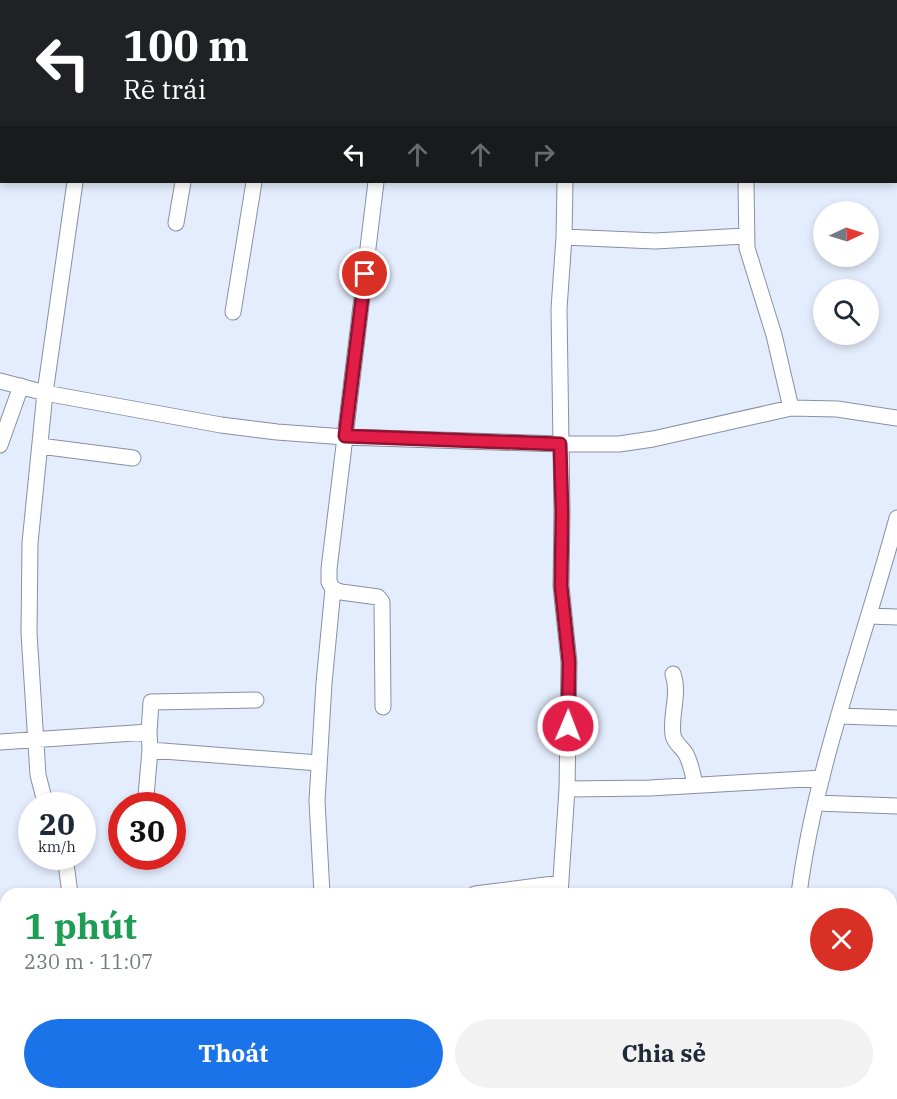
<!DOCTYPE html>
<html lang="vi">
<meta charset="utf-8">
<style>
:root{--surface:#fff;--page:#f2f2f3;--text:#1f2937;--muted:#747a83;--accent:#1a73e8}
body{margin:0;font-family:"IBM Plex Serif",serif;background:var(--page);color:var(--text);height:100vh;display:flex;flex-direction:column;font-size:22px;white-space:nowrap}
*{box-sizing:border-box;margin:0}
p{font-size:20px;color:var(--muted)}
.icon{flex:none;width:33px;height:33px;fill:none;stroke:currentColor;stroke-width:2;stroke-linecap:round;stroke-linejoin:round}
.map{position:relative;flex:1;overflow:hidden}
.panel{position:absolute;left:0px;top:888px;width:897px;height:212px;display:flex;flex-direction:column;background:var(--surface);border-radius:18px 18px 0 0;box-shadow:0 3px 9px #0003}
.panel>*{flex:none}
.hud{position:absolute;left:0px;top:0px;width:897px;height:183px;box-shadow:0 3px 9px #0003;background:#202124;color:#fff;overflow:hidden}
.needle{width:39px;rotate:86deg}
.fabs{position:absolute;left:813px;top:201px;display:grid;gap:12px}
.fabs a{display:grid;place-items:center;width:66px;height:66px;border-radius:50%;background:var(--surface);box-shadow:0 3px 9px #0003;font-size:30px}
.speed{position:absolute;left:18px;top:792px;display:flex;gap:12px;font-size:30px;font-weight:700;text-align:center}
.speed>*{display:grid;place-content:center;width:78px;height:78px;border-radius:50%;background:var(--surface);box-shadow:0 3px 9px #0003;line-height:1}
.speed small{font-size:15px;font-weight:400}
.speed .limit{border:9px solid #d22;background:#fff;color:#111}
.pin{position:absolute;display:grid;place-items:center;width:51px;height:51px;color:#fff;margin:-26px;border:3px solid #fff;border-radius:50%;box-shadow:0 2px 6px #0007}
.me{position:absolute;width:66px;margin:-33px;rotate:1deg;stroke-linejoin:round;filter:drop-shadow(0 0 4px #0008)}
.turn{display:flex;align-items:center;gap:21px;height:126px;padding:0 24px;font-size:27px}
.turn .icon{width:78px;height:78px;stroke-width:2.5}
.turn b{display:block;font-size:42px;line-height:51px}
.lanes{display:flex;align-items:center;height:57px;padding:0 24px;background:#0003;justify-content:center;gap:30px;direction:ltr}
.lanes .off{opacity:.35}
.round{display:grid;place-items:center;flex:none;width:63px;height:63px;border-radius:32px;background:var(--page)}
.overview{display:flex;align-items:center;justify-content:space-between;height:102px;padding:0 24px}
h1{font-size:36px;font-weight:700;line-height:45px;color:#1e9e55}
.cta{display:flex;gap:12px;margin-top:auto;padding:12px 24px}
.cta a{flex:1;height:69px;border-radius:36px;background:var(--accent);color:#fff;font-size:24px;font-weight:700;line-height:69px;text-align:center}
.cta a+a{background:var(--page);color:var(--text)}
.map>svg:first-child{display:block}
</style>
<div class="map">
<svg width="897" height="1099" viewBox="0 0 897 1099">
<rect width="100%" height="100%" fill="#e4edfd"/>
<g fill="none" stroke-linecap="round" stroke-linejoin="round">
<defs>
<path id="street" d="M746 0V2
M97 2 98 0
M191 2V0
M554 2V0
M0 45H2
M0 135H2
M376 182 329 569V582L333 589 341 592 378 597 382 602 383 707
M746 182 747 248 774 335 791 408
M176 223 183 182
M564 237 655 241 745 236
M233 312 254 182
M0 381 45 393 221 425 277 432 345 437 560 444H619L653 439 791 408 837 409 897 418
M0 445 21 386
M40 446 133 458
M869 616 897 617
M673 674C680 694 670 715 673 735 674 743 682 747 686 754 691 764 693 774 695 785
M840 716 897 718
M149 732 151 702 256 700
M0 742 149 732 150 750 319 763
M567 789 650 788 822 778
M146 796 150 750
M816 803 897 806
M46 806 38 775 29 633 30 543 45 393 75 182
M65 856 70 894
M322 894 317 801 324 683 333 589
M475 894 561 883
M560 894 567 789 569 662 561 586 562 512 559 309 564 237 565 182
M799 894C815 768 864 641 897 518
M891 937H897
M0 1044 6 1082
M12 1094 18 1097 38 1099
M90 1094 91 1099
M578 1094 579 1099
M792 1099V1094"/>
<path id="secondary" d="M887 0V2
M896 41 897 48"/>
</defs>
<use href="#street" stroke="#8790a3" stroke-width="17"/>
<use href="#secondary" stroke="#8790a3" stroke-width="23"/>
<use href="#street" stroke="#fff" stroke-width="15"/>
<use href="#secondary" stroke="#fff" stroke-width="21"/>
</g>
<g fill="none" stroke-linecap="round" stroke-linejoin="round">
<defs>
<path id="route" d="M365 274 345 436 560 444 562 512 561 586 569 662 568 726"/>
</defs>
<use href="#route" stroke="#92132f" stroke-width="15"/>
<use href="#route" stroke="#e11d48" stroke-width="10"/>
</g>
</svg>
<div class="fabs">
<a><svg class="needle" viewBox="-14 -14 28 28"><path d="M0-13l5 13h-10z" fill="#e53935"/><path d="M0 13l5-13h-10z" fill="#747a83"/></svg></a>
<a><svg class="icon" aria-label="search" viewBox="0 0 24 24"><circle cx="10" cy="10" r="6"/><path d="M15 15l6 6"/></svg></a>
</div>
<div class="speed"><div>20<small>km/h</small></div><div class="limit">30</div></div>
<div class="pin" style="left:365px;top:274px;background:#d93025"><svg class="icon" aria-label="arrive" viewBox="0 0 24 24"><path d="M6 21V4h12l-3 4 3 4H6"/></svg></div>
<svg class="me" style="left:568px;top:726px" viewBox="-20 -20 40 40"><circle r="17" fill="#e11d48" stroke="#fff" stroke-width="3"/><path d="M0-11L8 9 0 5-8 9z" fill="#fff"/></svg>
<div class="hud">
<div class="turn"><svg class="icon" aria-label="left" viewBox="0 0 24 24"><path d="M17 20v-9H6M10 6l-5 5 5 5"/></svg><div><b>100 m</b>Rẽ trái</div></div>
<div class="lanes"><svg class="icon" aria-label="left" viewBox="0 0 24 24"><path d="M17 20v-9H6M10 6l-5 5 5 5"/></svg><svg class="icon off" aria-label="ahead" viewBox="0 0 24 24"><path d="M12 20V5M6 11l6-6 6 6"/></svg><svg class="icon off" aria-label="ahead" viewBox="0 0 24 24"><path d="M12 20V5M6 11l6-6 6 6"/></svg><svg class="icon off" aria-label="right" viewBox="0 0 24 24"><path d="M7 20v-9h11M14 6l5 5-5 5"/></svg></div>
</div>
<section class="panel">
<div class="overview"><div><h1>1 phút</h1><p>230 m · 11:07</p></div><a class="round" style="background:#d93025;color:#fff"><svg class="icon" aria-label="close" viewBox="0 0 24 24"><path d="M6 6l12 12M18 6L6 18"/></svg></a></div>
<div class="cta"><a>Thoát</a><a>Chia sẻ</a></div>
</section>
</div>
